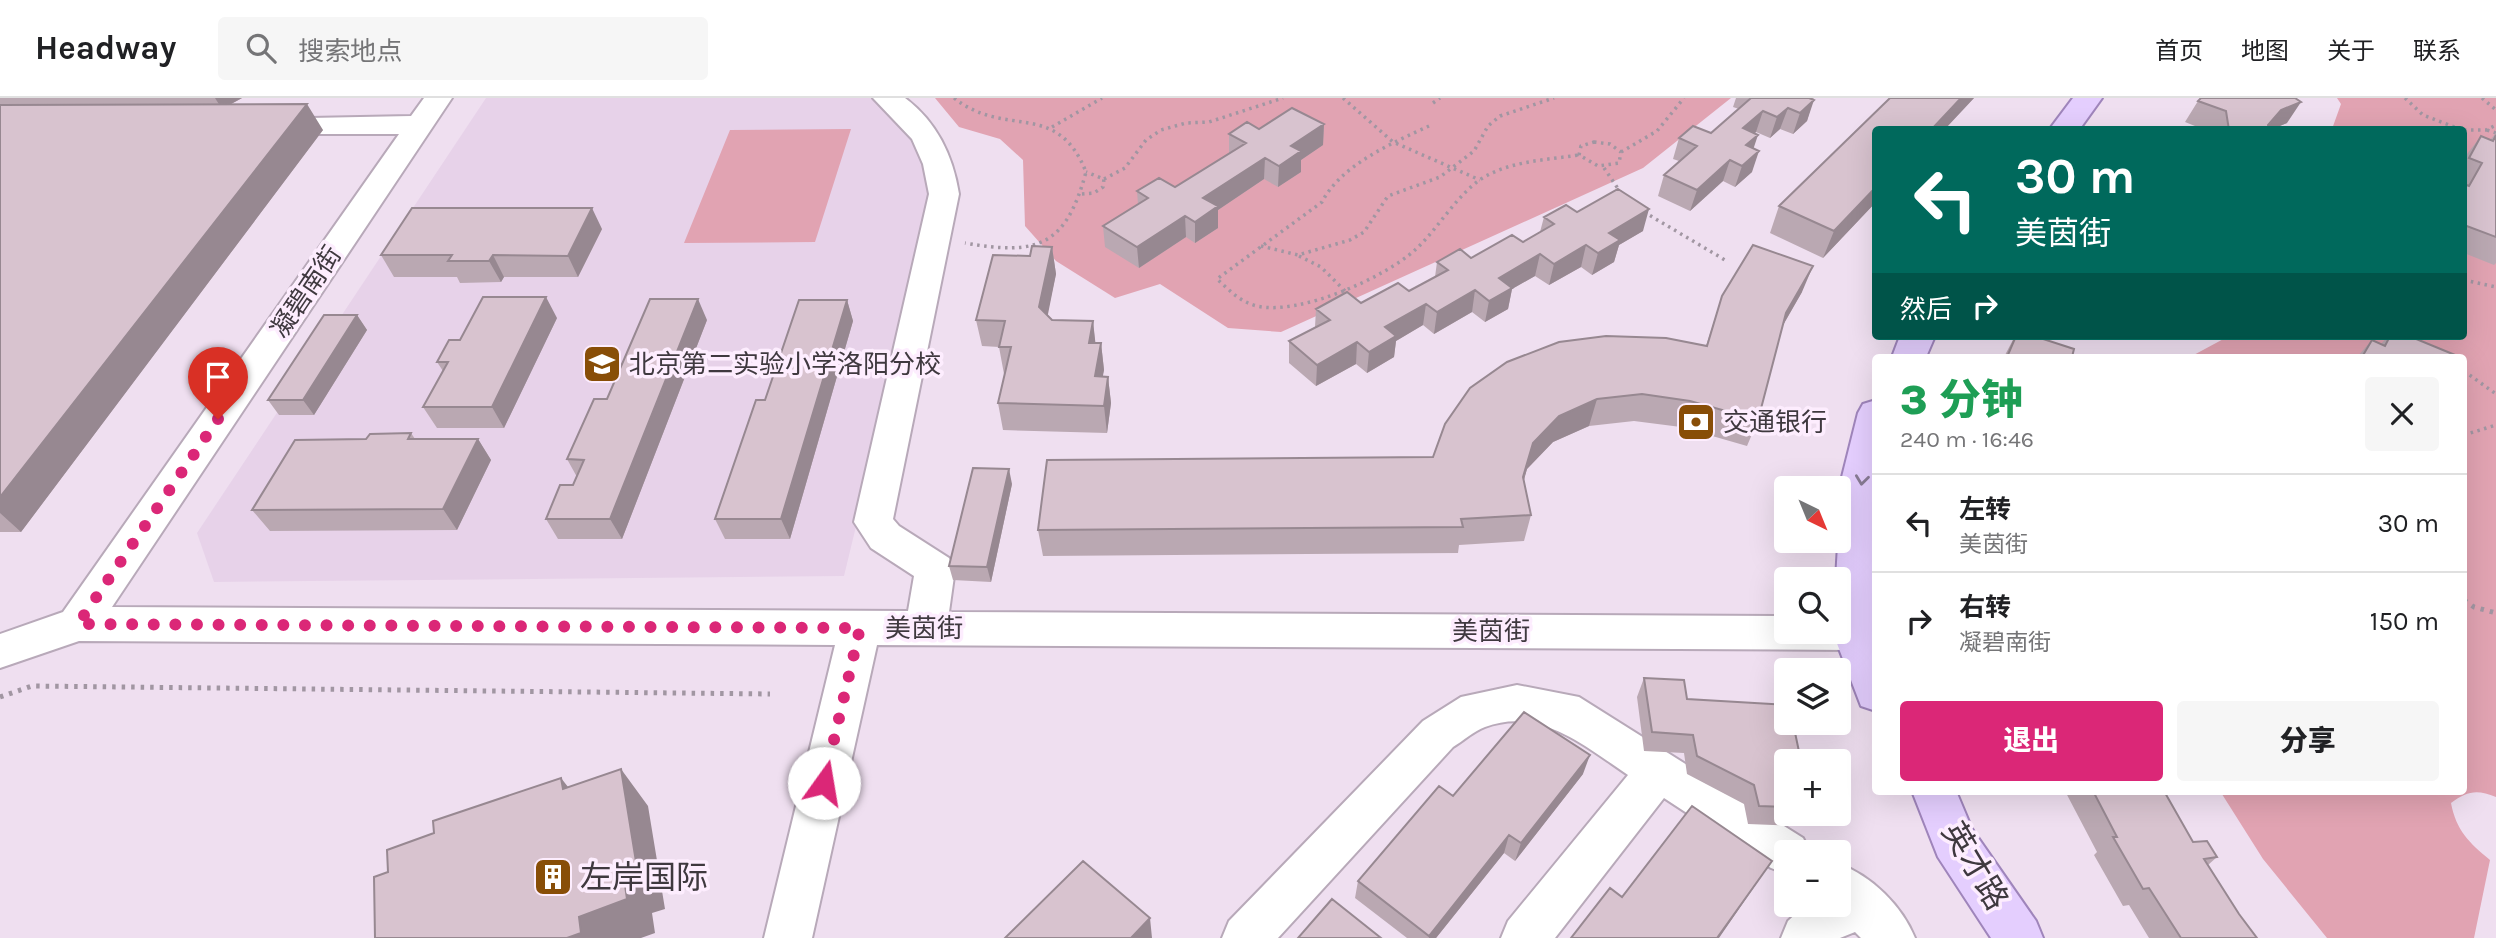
<!DOCTYPE html>
<html lang="zh">
<meta charset="utf-8">
<style>
:root{--surface:#fff;--page:#f6f6f6;--text:#202124;--muted:#757577;--line:#e0e0e0;--accent:#db2777}
body{margin:0;font-family:Karla,"Noto Sans SC",sans-serif;background:var(--page);color:var(--text);height:100vh;display:flex;flex-direction:column;font-size:26px;white-space:nowrap}
*{box-sizing:border-box;margin:0}
p{font-size:23px;color:var(--muted)}
.icon{flex:none;width:38px;height:38px;fill:none;stroke:currentColor;stroke-width:2;stroke-linecap:round;stroke-linejoin:round}
.map{position:relative;flex:1;overflow:hidden}
.panel{position:absolute;left:1872px;top:256px;width:595px;height:441px;display:flex;flex-direction:column;background:var(--surface);border-radius:7px;box-shadow:0 7px 28px #0002}
.panel>*{flex:none}
.banner{position:absolute;left:1872px;top:28px;width:595px;height:214px;border-radius:7px;box-shadow:0 7px 28px #0002;background:#00695c;color:#fff;overflow:hidden}
.needle{width:46px;rotate:137deg}
.tools{position:absolute;left:1774px;top:378px;display:grid;gap:14px}
.tools a{display:grid;place-items:center;width:77px;height:77px;border-radius:7px;background:var(--surface);box-shadow:0 7px 28px #0002;font-size:35px}
.pin{position:absolute;display:grid;place-items:center;width:60px;height:60px;color:#fff;margin:-72px -30px;border-radius:50% 50% 50% 0;rotate:-45deg;box-shadow:0 0 7px #0007}
.pin .icon{rotate:45deg}
.me{position:absolute;width:77px;margin:-38px;rotate:13deg;stroke-linejoin:round;filter:drop-shadow(0 0 5px #0008)}
.turn{display:flex;align-items:center;gap:24px;height:147px;padding:0 28px;font-size:32px}
.turn .icon{width:91px;height:91px;stroke-width:2.5}
.turn b{display:block;font-size:49px;line-height:60px}
.then{display:flex;align-items:center;height:66px;padding:0 28px;background:#0003;gap:14px;font-size:26px}
.round{display:grid;place-items:center;flex:none;width:74px;height:74px;border-radius:7px;background:var(--page)}
.overview{display:flex;align-items:center;justify-content:space-between;height:119px;padding:0 28px}
h1{font-size:42px;font-weight:800;line-height:52px;color:#1e9e55}
.button{display:flex;gap:14px;margin-top:auto;padding:14px 28px}
.button a{flex:1;height:80px;border-radius:7px;background:var(--accent);color:#fff;font-size:28px;font-weight:800;line-height:80px;text-align:center}
.button a+a{background:var(--page);color:var(--text)}
ul{padding:0;list-style:none}
li{display:flex;align-items:center;gap:21px;height:98px;padding:0 28px;border-top:2px solid var(--line)}
li div{flex:1}
li b{display:block;font-size:26px}
li em{font-style:normal}
header{display:flex;align-items:center;gap:42px;box-sizing:border-box;height:98px;padding:0 35px;background:var(--surface);border-bottom:2px solid var(--line)}
header strong{font-size:33px}
nav{display:flex;gap:38px;margin-inline-start:auto;font-size:24px}
.search{width:490px;height:63px;background:var(--page);display:flex;align-items:center;gap:18px;box-sizing:border-box;padding:0 24px;border-radius:7px;color:var(--muted);font-size:26px}
.map>svg:first-child{display:block}
</style>
<header>
<strong>Headway</strong>
<div class="search"><svg class="icon" aria-label="search" viewBox="0 0 24 24"><circle cx="10" cy="10" r="6"/><path d="M15 15l6 6"/></svg>搜索地点</div>
<nav><a>首页</a><a>地图</a><a>关于</a><a>联系</a></nav>
</header>
<div class="map">
<svg width="2496" height="840" viewBox="0 0 2496 840">
<rect width="100%" height="100%" fill="#efdff0"/>
<path fill="#e7d2e9" d="M486 0H874L926 55 936 98 844 478 214 484 197 435Z"/>
<path fill="#e1a3b2" d="M935 0H1731L1643 70 1281 234 1228 230 1160 186 1115 200 1056 163 1025 128 1023 62 1000 41 959 29Z
M2337 0H2496V699C2477 691 2467 693 2451 705 2456 732 2469 745 2490 762L2474 840H2327L2263 761 2220 693H2464V259H2190L2229 238H2464V32L2332 31 2341 6Z
M851 31 815 144 684 145 730 32Z"/>
<g fill="none" stroke-linecap="round" stroke-linejoin="round">
<defs>
<path id="minor" d="M424 0H452L112 509 908 513 914 478 871 450 854 424 929 96 923 66 912 41 873 0H905C937 24 953 58 959 96L893 421 899 428 949 460 955 471 949 514 1787 518V534H1839V518L1869 523 1875 535 1869 547 1854 552 877 547 812 840H764L835 547 79 543 0 570V536L63 514 399 36H268L258 33 253 27 258 21 411 18Z
M1517 587 1579 599 1803 740 1810 754H1787V776L1771 770 1664 700 1555 840H1501L1508 823 1628 677C1586 649 1540 608 1485 629 1474 633 1463 643 1453 649L1278 840H1222L1229 823 1423 623 1461 599Z
M1839 766C1872 778 1902 808 1915 840H1861L1855 834 1840 840H1781L1788 823 1804 808 1839 807Z"/>
<path id="major" d="M2073 0H2102L2079 32H2049Z
M1900 238H1935L1926 259H1892Z
M1876 302V613L1861 608 1833 535 1839 534V481H1836L1842 379 1858 315 1863 306Z
M1912 693H1956L1972 731 2036 823 2043 840H1991L1938 759Z"/>
</defs>
<use href="#minor" stroke="#b8a9b9" stroke-width="4"/>
<use href="#major" stroke="#9f85bb" stroke-width="4"/>
<path stroke="#a196a2" stroke-width="3.5" stroke-dasharray="2.5 4.5" stroke-linecap="butt" d="M954 0C1006 41 1057 1 1086 74 1066 148 1038 158 965 145
M1343 0 1393 44 1480 82
M2405 0 2423 17 2462 32
M2482 0 2496 12
M1433 5 1440 0
M1429 28C1392 45 1341 67 1322 104L1217 181C1229 192 1240 204 1257 208 1299 218 1384 180 1415 152 1438 131 1455 99 1481 81 1509 63 1546 62 1579 57
M1052 29 1102 0
M2464 32H2486L2496 27
M2487 32 2496 35
M1594 44 1610 46 1621 54 1619 65 1598 68 1579 57 1581 48Z
M1621 54 1657 33 1684 0
M1604 70 1621 95
M1104 81 1125 70 1146 42 1161 32 1186 25 1209 24 1283 0
M1082 96 1094 95 1103 89 1104 81 1086 74
M1644 114 1725 162
M1261 148 1298 157 1350 142 1364 134 1388 98 1440 79 1474 53 1488 28 1500 18 1554 0
M1299 158 1321 169 1346 194
M2464 182 2496 189
M2464 273 2496 296
M2464 337 2496 327"/>
<path stroke="#a196a2" stroke-width="5" stroke-dasharray="3.5 6" stroke-linecap="butt" d="M2464 502 2474 509 2496 515
M0 599 32 588 770 596"/>
<use href="#minor" fill="#fff" fill-rule="evenodd"/>
<use href="#major" fill="#e4cefe" fill-rule="evenodd"/>
</g>
<path fill="#baa8b2" d="M0 0H242L231 6 323 32 21 434H0Z
M1736 0H1814L1813 1 1807 23 1793 36 1780 31 1770 40 1756 34 1754 35 1752 74 1735 89 1723 83 1690 113 1658 98 1664 77 1679 63 1673 61 1679 40 1711 35 1739 11 1733 9Z
M1890 0H1974L1944 32H1876V104L1823 160 1770 135 1779 108Z
M2198 3 2287 25 2270 32H2205L2185 24Z
M1324 26 1323 47 1301 62V74L1278 89 1264 81 1218 112V130L1195 145 1186 139 1139 170 1105 149 1103 128 1138 106 1137 93 1175 89 1229 55V36L1259 31Z
M2496 35V165L2494 167 2464 155V60L2481 38 2490 42Z
M1577 114 1643 133 1619 147 1614 164 1592 177 1581 169 1549 187 1535 178 1512 191 1508 211 1485 224 1472 214 1434 236 1423 227 1396 243 1394 259 1367 275 1356 266 1316 288 1289 265V243L1315 229 1316 211 1361 205 1409 193 1435 179 1437 164 1471 160 1523 144 1540 134 1544 119Z
M602 131 578 179H504L501 184 460 185 457 179H394L381 157Z
M1052 149 1056 176 1047 217 1052 222 1093 223 1095 245H1101L1104 272 1102 279H1108L1111 305 1107 335 1003 332 998 305 1005 276H1004L999 249 982 248 976 222 1030 158Z
M1802 194 1782 229 1758 322 1747 348 1681 329 1634 323 1589 328 1553 344 1527 371 1524 382 1531 417 1524 443 1459 447 1458 455 1043 458 1038 432 1433 359 1706 248 1722 198Z
M847 202 853 223 790 441H725L715 421 765 302Z
M357 217 367 232 314 317H279L268 302Z
M557 220 504 330H437L423 309 443 273 437 264 460 242Z
M707 222 622 441H558L546 421 573 387 577 379 567 361 607 301Z
M2015 238H2034L2072 259H2004Z
M2388 238H2409L2460 259H2357L2372 242 2381 246Z
M411 335 415 341H478L491 362 457 432 270 433 252 412 366 341Z
M1012 386 991 484 953 482 949 468Z
M1644 580 1687 601 1787 663V716H1808L1800 728 1748 726 1744 706 1687 676 1684 655 1644 653 1637 599Z
M1583 676 1515 763 1504 755 1436 840H1407L1355 800 1358 783 1453 698Z
M2065 693H2164L2193 744 2217 759 2208 767 2239 816 2257 840H2149L2129 807 2123 808 2094 757 2097 754Z"/>
<path fill="#978891" d="M215 0H242L222 11Z
M1961 0H1974L1944 32H1931Z
M1814 2 1807 23 1793 36 1800 15Z
M2301 4 2287 25 2270 32H2265L2281 12Z
M307 6 323 32 21 434 0 415V399Z
M1788 10 1780 31 1770 40 1777 19Z
M1763 13 1756 34 1736 52 1743 30Z
M1324 26 1323 47 1301 62V74L1278 89 1279 68 1291 48Z
M1758 37 1751 58 1746 47Z
M1759 53 1752 74 1735 89 1742 68Z
M1265 60 1264 81 1218 112V130L1195 145V124L1203 100Z
M1730 62 1723 83 1690 113 1697 92Z
M1876 89V104L1823 160 1834 133Z
M592 110 602 131 578 179 568 158Z
M1649 111 1643 133 1619 147 1614 164 1592 177 1598 155 1609 135Z
M1185 118 1186 139 1139 170 1137 149Z
M1586 147 1581 169 1549 187 1554 166Z
M1052 149 1056 176 1044 236 1039 209Z
M1540 156 1535 178 1512 191 1508 211 1485 224 1489 203 1499 180Z
M493 157 504 179 501 184 489 163Z
M1813 168 1802 194 1775 241 1786 215Z
M1475 192 1472 214 1434 236 1437 214Z
M546 199 557 220 504 330 492 309Z
M698 201 707 222 622 441 610 421Z
M847 202 853 223 790 441 781 421Z
M1426 206 1423 227 1396 243 1394 259 1367 275 1369 254 1385 229Z
M357 217 367 232 314 317 303 302Z
M1093 223 1096 250 1089 245Z
M1357 244 1356 266 1316 288 1317 267Z
M1101 245 1104 272 1098 305 1095 278Z
M1108 279 1111 305 1107 335 1104 308Z
M1597 301 1589 328 1553 344 1527 371 1517 405 1533 345 1559 318Z
M478 341 491 362 457 432 443 411Z
M1009 371 1012 386 991 484 987 469Z
M1590 657 1583 676 1515 763 1521 745Z
M621 671 648 708 665 811 652 815 655 835 641 840H567L579 819 624 780Z
M561 680 590 717 563 691Z
M1509 737 1504 755 1436 840H1429V838Z
M1772 763 1719 840H1717Z
M1150 820 1152 840H1131Z"/>
<path fill="#d8c3cf" stroke="#978891" stroke-width="2" d="M1751 0H1809L1814 2 1800 15 1788 10 1777 19 1763 13 1743 30 1758 37 1746 47 1759 53 1742 68 1730 62 1697 92 1664 77 1697 48 1679 40 1693 28 1711 35Z
M1890 0H1961L1931 32H1876V89L1834 133 1779 108Z
M2201 0H2295L2301 4 2281 12 2268 27 2269 32H2229L2226 13 2198 3Z
M307 6 0 399V7Z
M1292 10 1324 26 1291 48 1301 53 1279 68 1265 60 1203 100 1218 108 1195 124 1185 118 1137 149 1103 128 1148 100 1137 93 1159 80 1175 89 1246 45 1229 36 1247 24 1259 31Z
M2496 37V139L2464 127V86L2469 88 2482 65 2469 60 2481 38 2493 43Z
M1618 91 1649 111 1609 135 1620 142 1598 155 1586 147 1554 166 1540 156 1499 180 1512 190 1489 203 1475 192 1437 214 1426 206 1385 229 1396 238 1369 254 1357 244 1317 267 1289 243 1330 222 1316 211 1347 194 1361 205 1398 185 1409 193 1448 172 1437 164 1460 151 1471 160 1512 137 1523 144 1554 126 1544 119 1566 107 1577 114Z
M412 110H592L568 158 493 157 489 163H448L452 157H381Z
M1753 147 1813 168 1786 215 1758 322 1690 303 1642 296 1597 301 1559 318 1533 345 1523 379 1531 417 1461 421 1463 429 1038 432 1047 362 1433 359 1445 326 1470 290 1507 264 1559 244 1606 238 1666 240 1707 248 1722 198Z
M1032 148 1052 149 1039 209 1052 222 1093 223 1089 245H1101L1095 278 1108 279 1104 308 998 305 1011 249H999L1005 223 976 222 993 157 1030 158Z
M483 199H546L492 309H423L448 264H437L449 242H460Z
M650 201H698L610 421H546L560 387H573L584 362 567 361 594 301H607Z
M799 202H847L781 421H715L756 302H765Z
M324 217H357L303 302H268Z
M2016 238H2034L2074 251 2072 259H2007Z
M2390 238H2409L2460 259H2362L2372 242 2385 248Z
M411 335 408 341H478L443 411 252 412 295 342 366 341 370 336Z
M973 370 1009 371 987 469 949 468Z
M1644 580 1684 582 1687 601 1787 607V625H1793L1801 663H1787V709L1759 708 1754 687 1697 658 1693 637 1652 634Z
M1524 614 1590 657 1521 745 1509 737 1429 838 1358 783 1439 688 1453 698Z
M621 671 638 776 624 780 627 801 579 819 581 835 567 840H375L374 779 388 774 387 752 434 735 433 723 561 680 563 691Z
M2093 693H2164L2193 744 2207 743 2217 759 2204 761 2239 816 2257 840H2181L2149 790 2143 791 2113 739H2117Z
M1692 708 1772 763 1717 840H1571L1610 790 1622 799Z
M1083 763 1150 820 1131 840H1005Z
M1332 801 1381 840H1298Z"/>
<defs><path id="oneway-chevron" d="M-2-3.5L2.5 0L-2 3.5" fill="none" stroke-width="1.6" stroke-linecap="round" stroke-linejoin="round" transform="scale(1.75)"/></defs>
<use stroke="#897c95" href="#oneway-chevron" transform="translate(1862 382) rotate(97)"/>
<g fill="none" stroke-linecap="round" stroke-linejoin="round">
<path stroke="#db2777" stroke-width="12" stroke-dasharray="0 21.6" d="M218 321 78 526 860 530 824 685"/>
</g>
<defs>
<symbol id="school-square" viewBox="-11 -11 22 22"><rect x="-9" y="-9" width="18" height="18" rx="4" fill="#884e07" stroke="#fdedfe"/><path d="M0-5L7-2L0 1L-7-2ZM-4 1L0 2.5L4 1V4Q0 6-4 4Z" fill="#fff"/></symbol>
<symbol id="bank-square" viewBox="-11 -11 22 22"><rect x="-9" y="-9" width="18" height="18" rx="4" fill="#884e07" stroke="#fdedfe"/><path d="M-6-4H6V4H-6ZM0-2.3a2.3 2.3 0 1 0 0 4.6a2.3 2.3 0 1 0 0-4.6Z" fill="#fff"/></symbol>
<symbol id="building-square" viewBox="-11 -11 22 22"><rect x="-9" y="-9" width="18" height="18" rx="4" fill="#884e07" stroke="#fdedfe"/><path d="M-4-6H4V6H1V3H-1V6H-4ZM-2.5-4.3h1.7v1.8h-1.7ZM.8-4.3h1.7v1.8H.8ZM-2.5-1h1.7V.8h-1.7ZM.8-1h1.7V.8H.8Z" fill="#fff"/></symbol>
</defs>
<g fill-rule="evenodd">
<use href="#school-square" x="580" y="244" width="44" height="44"/>
<use href="#bank-square" x="1674" y="302" width="44" height="44"/>
<use href="#building-square" x="531" y="757" width="44" height="44"/>
</g>
<g text-anchor="middle" dominant-baseline="central" stroke-width="7" stroke-linejoin="round" paint-order="stroke">
<g font-size="26" fill="#3f393f" stroke="#fdedfe">
<text transform="translate(306 194) rotate(-56)">凝碧南街</text>
<text x="924" y="530">美茵街</text>
<text x="1491" y="533">美茵街</text>
</g>
<g font-size="26" fill="#3f393f" stroke="#fdedfe" text-anchor="start">
<text x="629" y="266">北京第二实验小学洛阳分校</text>
<text x="1723" y="324">交通银行</text>
</g>
<g font-size="32" fill="#3f393f" stroke="#fdedfe">
<text transform="translate(1975 768) rotate(59)">英才路</text>
</g>
<g font-size="32" fill="#3f393f" stroke="#fdedfe" text-anchor="start">
<text x="580" y="779">左岸国际</text>
</g>
</g>
</svg>
<div class="tools">
<a><svg class="needle" viewBox="-14 -14 28 28"><path d="M0-13l5 13h-10z" fill="#e53935"/><path d="M0 13l5-13h-10z" fill="#757577"/></svg></a>
<a><svg class="icon" aria-label="search" viewBox="0 0 24 24"><circle cx="10" cy="10" r="6"/><path d="M15 15l6 6"/></svg></a>
<a><svg class="icon" aria-label="layers" viewBox="0 0 24 24"><path d="M12 4l9 5-9 5-9-5zM3 14l9 5 9-5"/></svg></a>
<a>+</a>
<a>−</a>
</div>
<div class="pin" style="left:218px;top:321px;background:#d93025"><svg class="icon" aria-label="arrive" viewBox="0 0 24 24"><path d="M6 21V4h12l-3 4 3 4H6"/></svg></div>
<svg class="me" style="left:824px;top:685px" viewBox="-20 -20 40 40"><circle r="19" fill="#fff"/><path d="M0-13L10 11 0 6-10 11z" fill="#db2777"/></svg>
<div class="banner">
<div class="turn"><svg class="icon" aria-label="left" viewBox="0 0 24 24"><path d="M17 20v-9H6M10 6l-5 5 5 5"/></svg><div><b>30 m</b>美茵街</div></div>
<div class="then">然后<svg class="icon" aria-label="right" viewBox="0 0 24 24"><path d="M7 20v-9h11M14 6l5 5-5 5"/></svg></div>
</div>
<section class="panel">
<div class="overview"><div><h1>3 分钟</h1><p>240 m · 16:46</p></div><a class="round"><svg class="icon" aria-label="close" viewBox="0 0 24 24"><path d="M6 6l12 12M18 6L6 18"/></svg></a></div>
<ul>
<li><svg class="icon" aria-label="left" viewBox="0 0 24 24"><path d="M17 20v-9H6M10 6l-5 5 5 5"/></svg><div><b>左转</b><p>美茵街</p></div><em>30 m</em></li>
<li><svg class="icon" aria-label="right" viewBox="0 0 24 24"><path d="M7 20v-9h11M14 6l5 5-5 5"/></svg><div><b>右转</b><p>凝碧南街</p></div><em>150 m</em></li>
</ul>
<div class="button"><a>退出</a><a>分享</a></div>
</section>
</div>
